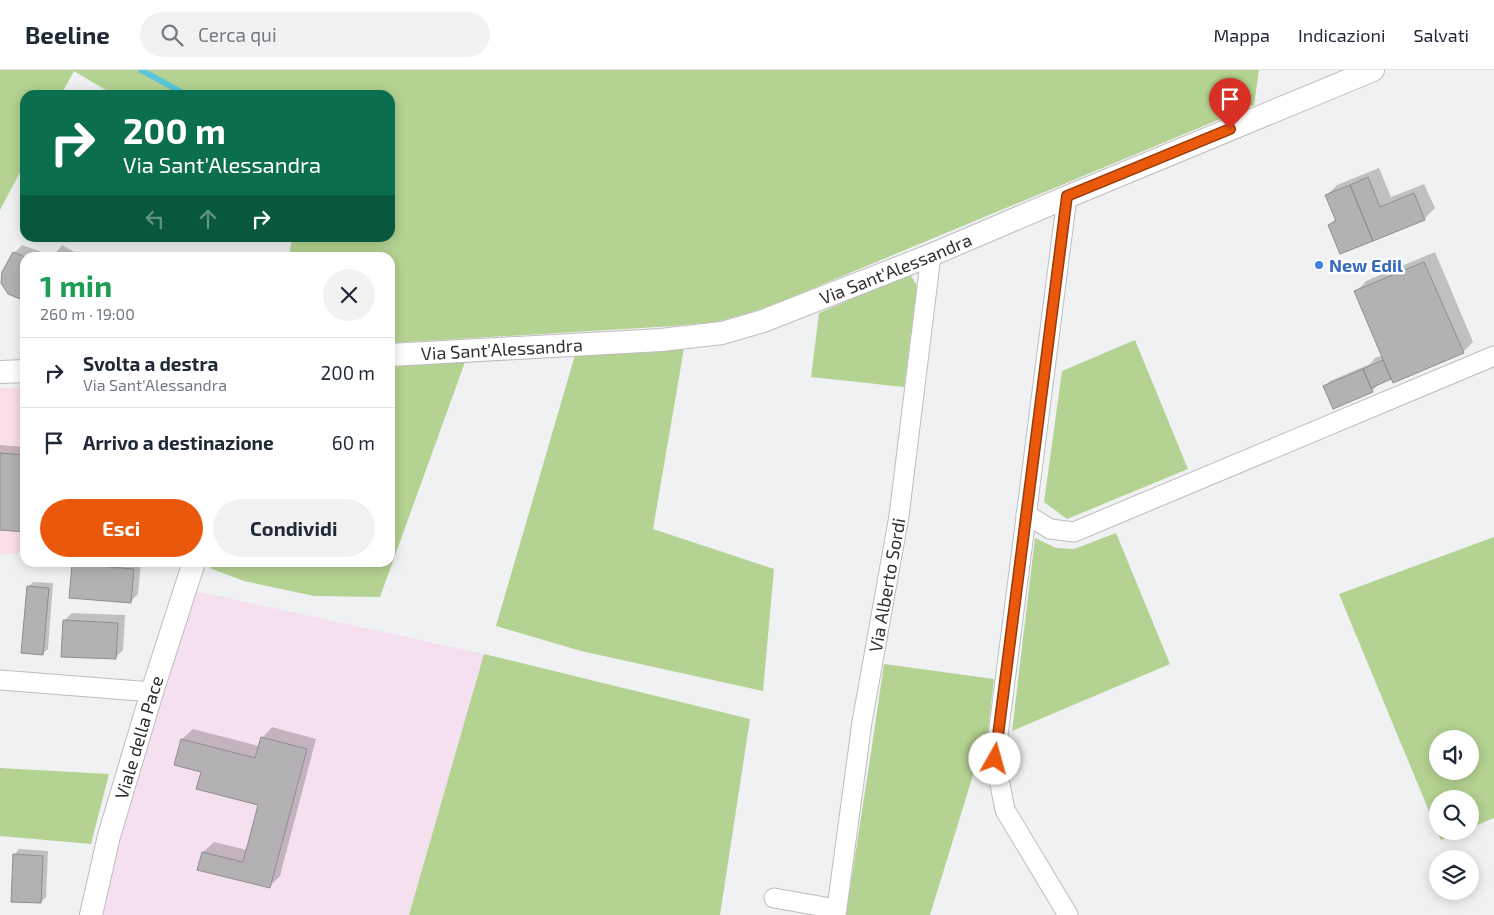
<!DOCTYPE html>
<html lang="it">
<meta charset="utf-8">
<style>
:root{--surface:#fff;--page:#f2f2f3;--text:#1f2937;--muted:#747a83;--line:#e0e1e3;--accent:#ea580c}
body{margin:0;font-family:"Exo 2",sans-serif;background:var(--page);color:var(--text);height:100vh;display:flex;flex-direction:column;font-size:19px;white-space:nowrap}
*{box-sizing:border-box;margin:0}
p{font-size:16px;color:var(--muted)}
.icon{flex:none;width:28px;height:28px;fill:none;stroke:currentColor;stroke-width:2;stroke-linecap:round;stroke-linejoin:round}
.map{position:relative;flex:1;overflow:hidden}
.sheet{position:absolute;left:20px;top:182px;width:375px;height:315px;display:flex;flex-direction:column;background:var(--surface);border-radius:15px;box-shadow:0 2px 12px #0003}
.sheet>*{flex:none}
.hud{position:absolute;left:20px;top:20px;width:375px;height:152px;border-radius:15px;box-shadow:0 2px 12px #0003;background:#0b6e4f;color:#fff;overflow:hidden}
.tools{position:absolute;left:1429px;top:660px;display:grid;gap:10px}
.tools a{display:grid;place-items:center;width:50px;height:50px;border-radius:50%;background:var(--surface);box-shadow:0 2px 12px #0003;font-size:25px}
.pin{position:absolute;display:grid;place-items:center;width:42px;height:42px;color:#fff;margin:-51px -21px;border-radius:50% 50% 50% 0;rotate:-45deg;box-shadow:0 0 5px #0007}
.pin .icon{rotate:45deg}
.me{position:absolute;width:55px;margin:-28px;rotate:7deg;stroke-linejoin:round;filter:drop-shadow(0 0 4px #0008)}
.turn{display:flex;align-items:center;gap:18px;height:105px;padding:0 20px;font-size:22px}
.turn .icon{width:65px;height:65px;stroke-width:2.5}
.turn b{display:block;font-size:35px;line-height:42px}
.lanes{display:flex;align-items:center;height:48px;padding:0 20px;background:#0003;justify-content:center;gap:25px;direction:ltr}
.lanes .off{opacity:.35}
.round{display:grid;place-items:center;flex:none;width:52px;height:52px;border-radius:26px;background:var(--page)}
.head{display:flex;align-items:center;justify-content:space-between;height:85px;padding:0 20px}
h1{font-size:30px;font-weight:700;line-height:38px;color:#1e9e55}
.primary-button{display:flex;gap:10px;margin-top:auto;padding:10px 20px}
.primary-button a{flex:1;height:58px;border-radius:30px;background:var(--accent);color:#fff;font-size:20px;font-weight:700;line-height:58px;text-align:center}
.primary-button a+a{background:var(--page);color:var(--text)}
ul{padding:0;list-style:none}
li{display:flex;align-items:center;gap:15px;height:70px;padding:0 20px;border-top:1px solid var(--line)}
li div{flex:1}
li b{display:block;font-size:19px}
li em{font-style:normal}
header{display:flex;align-items:center;gap:30px;box-sizing:border-box;height:70px;padding:0 25px;background:var(--surface);border-bottom:1px solid var(--line)}
header strong{font-size:24px}
nav{display:flex;gap:28px;margin-inline-start:auto;font-size:18px}
.search{width:350px;height:45px;background:var(--page);display:flex;align-items:center;gap:12px;box-sizing:border-box;padding:0 18px;border-radius:28px;color:var(--muted);font-size:19px}
.map>svg:first-child{display:block}
</style>
<header>
<strong>Beeline</strong>
<div class="search"><svg class="icon" aria-label="search" viewBox="0 0 24 24"><circle cx="10" cy="10" r="6"/><path d="M15 15l6 6"/></svg>Cerca qui</div>
<nav><a>Mappa</a><a>Indicazioni</a><a>Salvati</a></nav>
</header>
<div class="map">
<svg width="1494" height="845" viewBox="0 0 1494 845">
<rect width="100%" height="100%" fill="#f0f1f3"/>
<path fill="#f5e0ef" d="M195 521 484 584 409 845H103L124 743Z"/>
<path fill="#f9dfe7" d="M25 317V483L0 485V318Z"/>
<path fill="#b4d291" fill-rule="evenodd" d="M0 0H1259L1254 35 780 232 752 242 716 252 674 256 390 273V188L289 187 292 168H390V25H114L74 1 61 25H25V93L0 140Z
M910 204 917 216 904 317 811 307 819 243Z
M1135 270 1188 399 1067 449 1044 432 1062 301Z
M684 278 653 459 774 499 763 621 581 581 496 556 575 285Z
M465 292 380 527 314 526 244 511 212 499 205 493 390 492V297Z
M1116 463 1170 594 1012 661 1035 468 1056 478 1074 479Z
M1494 467V748L1470 758V729H1438V761H1462L1441 770 1339 524ZM1438 669H1470V701H1438Z
M484 584 750 649 720 845H409Z
M884 594 994 609 986 677V701L973 705 930 845H846L870 689Z
M0 698 109 704 91 774 0 766Z"/>
<path fill="#0003" d="M1379 98 1391 127 1424 114 1435 138 1424 149 1329 155 1336 148 1327 125 1337 115Z
M22 175 53 186 62 175 85 188H25V230L14 183Z
M1435 182 1473 272 1463 282 1377 314V316L1372 321 1324 316 1330 311 1370 294 1375 288 1383 285 1356 222 1366 211Z
M0 375 25 377V461L0 459Z
M75 492H141L138 524 130 532 73 495Z
M33 512 53 513 48 579 42 584 28 517Z
M72 543 125 545 123 580 115 588 64 551Z
M272 657 316 669 280 806 269 817 203 782 214 772 247 780 259 734 202 701 182 669 193 659 259 676 262 668Z
M19 779 48 781 46 827 41 832 14 785Z"/>
<g fill="none" stroke-linecap="round" stroke-linejoin="round">
<path stroke="#59c6dc" stroke-width="5.5" d="M141 0 187 25"/>
</g>
<path fill="#b3b1b3" stroke="#8f8d8f" d="M1368 107 1380 137 1414 123 1425 150 1373 171 1350 115Z
M1350 115 1373 171 1340 184 1328 155 1336 151 1325 125Z
M13 182 28 188H25V231L8 224 1 213 2 202Z
M1424 192 1464 283 1393 313 1354 221Z
M1383 290 1391 309 1371 318 1363 299Z
M1363 299 1373 322 1333 339 1323 316Z
M0 383 25 385V462L0 460Z
M72 494 134 499 131 533 69 528Z
M27 516 49 518 43 585 21 583Z
M63 550 118 553 116 589 61 587Z
M261 667 307 679 270 818 197 800 202 782 243 792 258 735 196 719 201 702 174 695 181 669 255 688Z
M13 784 43 786 41 833 11 832Z"/>
<g fill="none" stroke-linecap="round" stroke-linejoin="round">
<defs>
<g id="minor">
<path d="M1067 127 995 689 1005 740 1068 845"/>
<path d="M1026 444 1050 459 1074 462 1494 286"/>
<path d="M0 610 152 622"/>
<path d="M774 828 837 839"/>
<path id="s1" d="M836 845 862 652 899 446 931 185"/>
</g>
<g id="tertiary">
<path id="s2" d="M390 285 661 270 722 263 763 251 931 185 1067 127 1373 0"/>
<path d="M0 302 25 301"/>
<path id="s3" d="M91 845 109 766 152 622 194 492"/>
</g>
</defs>
<use href="#minor" stroke="#bdbdbf" stroke-width="21"/>
<use href="#tertiary" stroke="#bdbdbf" stroke-width="24"/>
<use href="#minor" stroke="#fff" stroke-width="19"/>
<use href="#tertiary" stroke="#fff" stroke-width="22"/>
</g>
<g fill="none" stroke-linecap="round" stroke-linejoin="round">
<defs>
<path id="route" d="M995 689 1067 126 1230 59"/>
</defs>
<use href="#route" stroke="#983908" stroke-width="12"/>
<use href="#route" stroke="#ea580c" stroke-width="9"/>
</g>
<circle fill="#3f7fe0" stroke="#fefeff" stroke-width="2" cx="1319" cy="195" r="5"/>
<g text-anchor="middle" dominant-baseline="central" stroke-width="5" stroke-linejoin="round" paint-order="stroke">
<g font-size="18" font-weight="bold" fill="#366cbe" stroke="#fefeff" text-anchor="start">
<text x="1329" y="195">New Edil</text>
</g>
<g font-size="18" fill="#303031" stroke="#fefeff">
<text stroke="none"><textPath href="#s2" startOffset="518">Via Sant'Alessandra</textPath></text>
<text stroke="none"><textPath href="#s2" startOffset="112">Via Sant'Alessandra</textPath></text>
<text stroke="none"><textPath href="#s1" startOffset="334">Via Alberto Sordi</textPath></text>
<text stroke="none"><textPath href="#s3" startOffset="184">Viale della Pace</textPath></text>
</g>
</g>
</svg>
<div class="tools">
<a><svg class="icon" aria-label="sound" viewBox="0 0 24 24"><path d="M4 9h4l5-4v14l-5-4H4zM17 9q2 3 0 6"/></svg></a>
<a><svg class="icon" aria-label="search" viewBox="0 0 24 24"><circle cx="10" cy="10" r="6"/><path d="M15 15l6 6"/></svg></a>
<a><svg class="icon" aria-label="layers" viewBox="0 0 24 24"><path d="M12 4l9 5-9 5-9-5zM3 14l9 5 9-5"/></svg></a>
</div>
<div class="pin" style="left:1230px;top:59px;background:#d93025"><svg class="icon" aria-label="arrive" viewBox="0 0 24 24"><path d="M6 21V4h12l-3 4 3 4H6"/></svg></div>
<svg class="me" style="left:995px;top:689px" viewBox="-20 -20 40 40"><circle r="19" fill="#fff"/><path d="M0-13L10 11 0 6-10 11z" fill="#ea580c"/></svg>
<div class="hud">
<div class="turn"><svg class="icon" aria-label="right" viewBox="0 0 24 24"><path d="M7 20v-9h11M14 6l5 5-5 5"/></svg><div><b>200 m</b>Via Sant'Alessandra</div></div>
<div class="lanes"><svg class="icon off" aria-label="left" viewBox="0 0 24 24"><path d="M17 20v-9H6M10 6l-5 5 5 5"/></svg><svg class="icon off" aria-label="ahead" viewBox="0 0 24 24"><path d="M12 20V5M6 11l6-6 6 6"/></svg><svg class="icon" aria-label="right" viewBox="0 0 24 24"><path d="M7 20v-9h11M14 6l5 5-5 5"/></svg></div>
</div>
<section class="sheet">
<div class="head"><div><h1>1 min</h1><p>260 m · 19:00</p></div><a class="round"><svg class="icon" aria-label="close" viewBox="0 0 24 24"><path d="M6 6l12 12M18 6L6 18"/></svg></a></div>
<ul>
<li><svg class="icon" aria-label="right" viewBox="0 0 24 24"><path d="M7 20v-9h11M14 6l5 5-5 5"/></svg><div><b>Svolta a destra</b><p>Via Sant'Alessandra</p></div><em>200 m</em></li>
<li><svg class="icon" aria-label="arrive" viewBox="0 0 24 24"><path d="M6 21V4h12l-3 4 3 4H6"/></svg><div><b>Arrivo a destinazione</b></div><em>60 m</em></li>
</ul>
<div class="primary-button"><a>Esci</a><a>Condividi</a></div>
</section>
</div>
